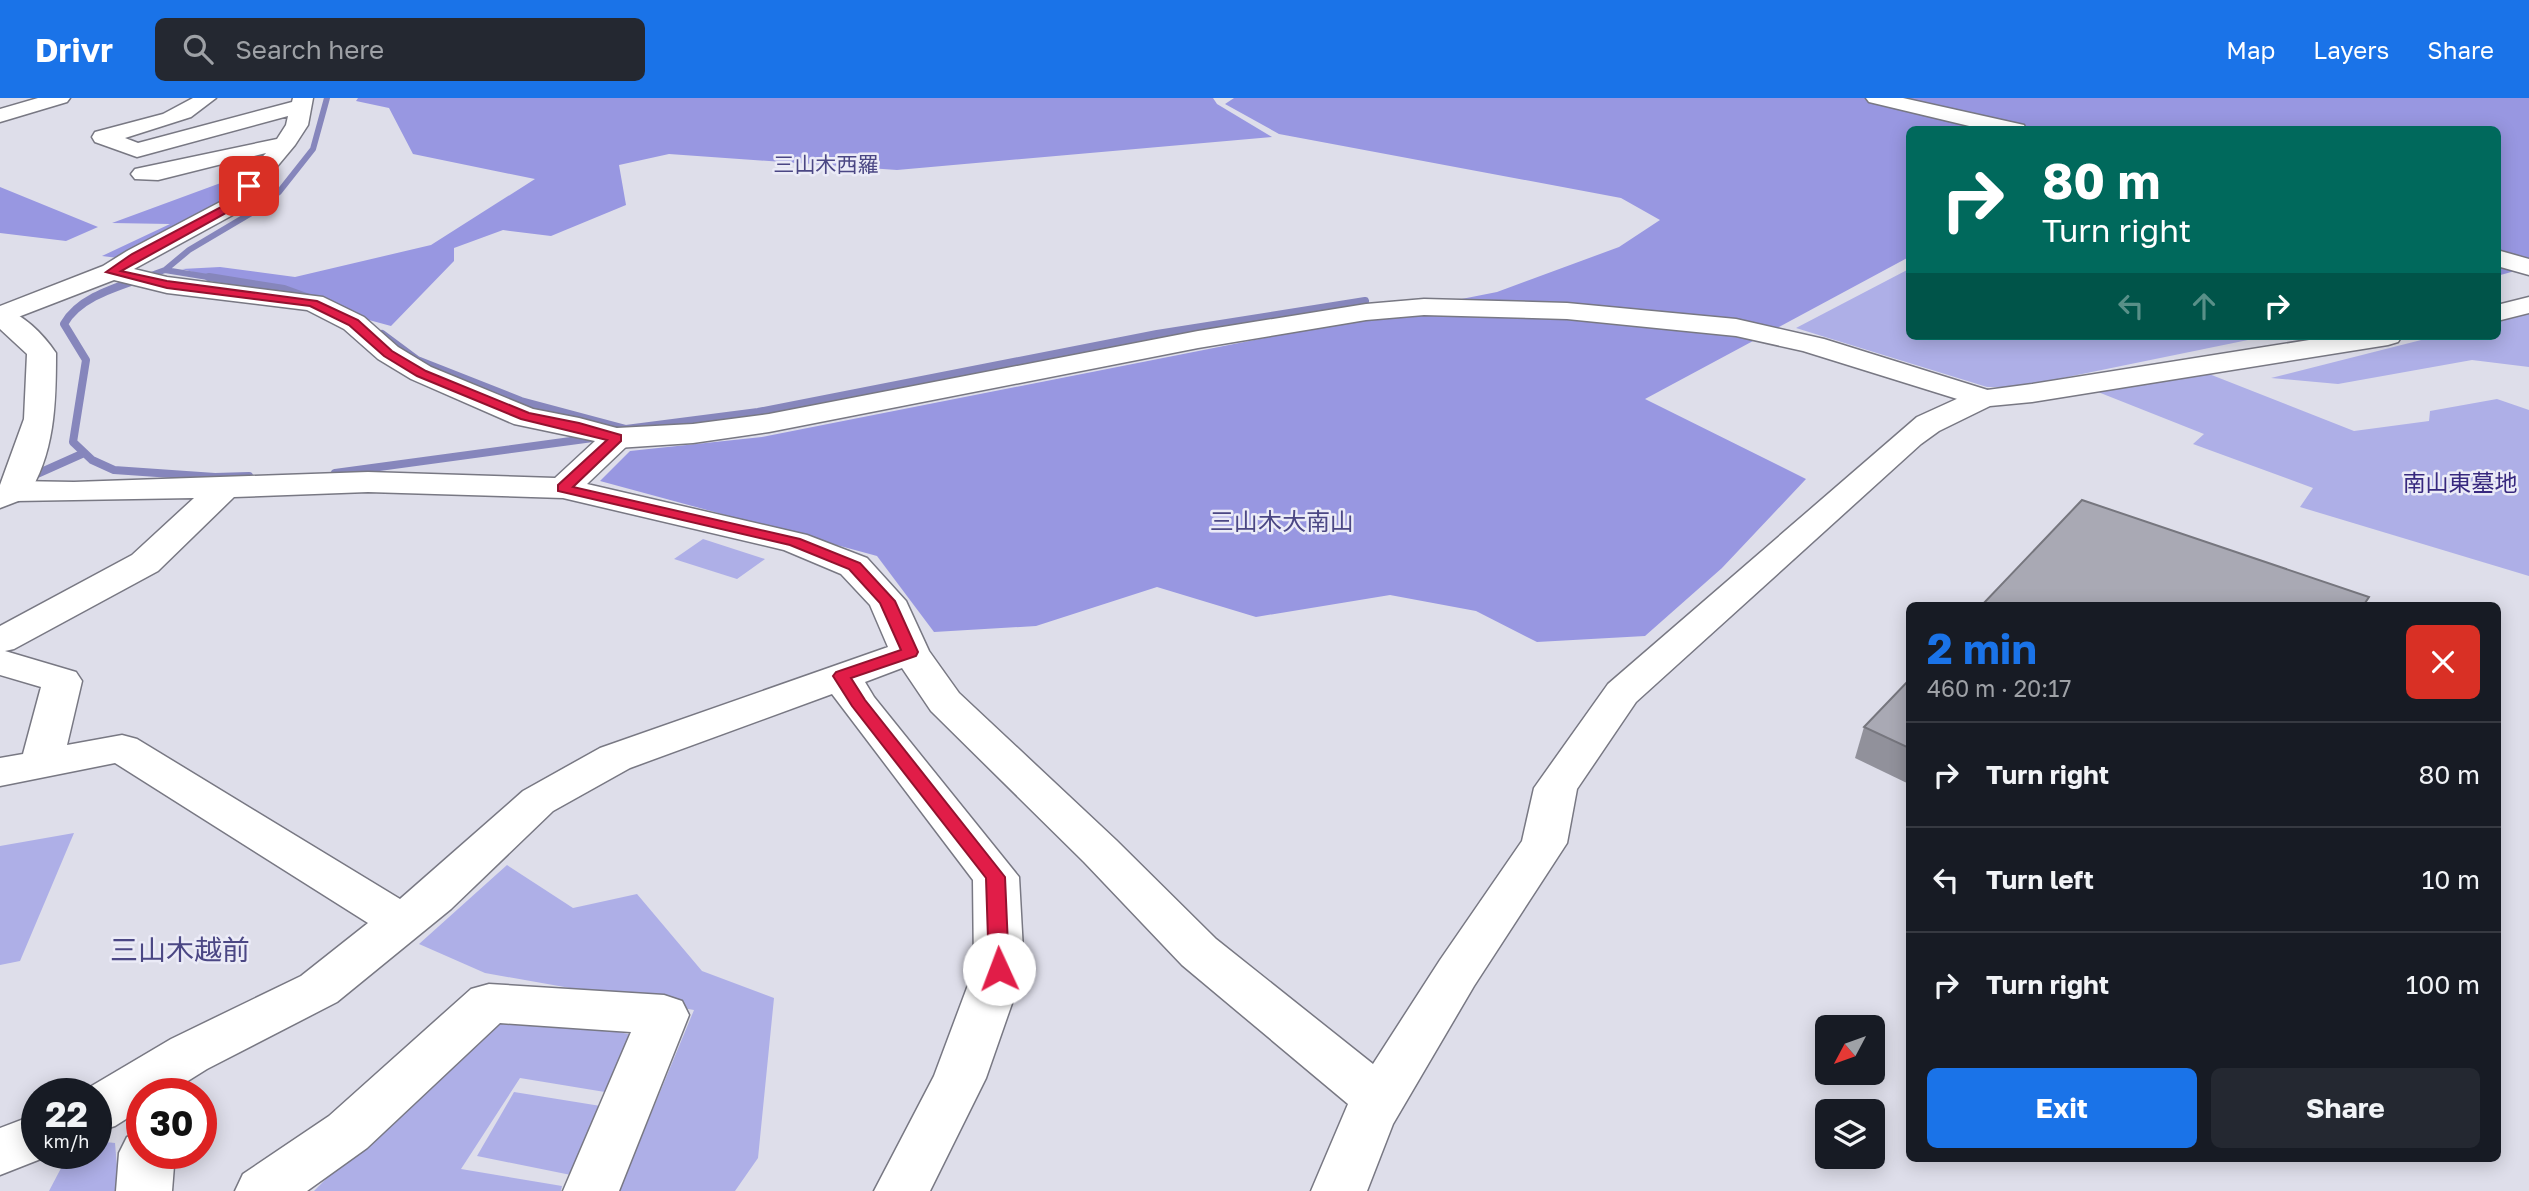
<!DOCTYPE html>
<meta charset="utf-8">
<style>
:root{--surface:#171b24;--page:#242831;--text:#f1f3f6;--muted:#9ea1a6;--line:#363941;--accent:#1a73e8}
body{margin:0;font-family:"Golos Text","Noto Sans JP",sans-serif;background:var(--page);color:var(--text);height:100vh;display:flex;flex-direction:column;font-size:26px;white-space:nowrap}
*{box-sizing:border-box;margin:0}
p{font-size:23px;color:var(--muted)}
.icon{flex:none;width:38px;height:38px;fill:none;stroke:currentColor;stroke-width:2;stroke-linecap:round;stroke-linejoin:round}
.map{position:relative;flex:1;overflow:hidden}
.panel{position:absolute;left:1906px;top:504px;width:595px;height:560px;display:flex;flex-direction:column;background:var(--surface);border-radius:10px;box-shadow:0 4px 18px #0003}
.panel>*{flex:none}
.guide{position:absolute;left:1906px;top:28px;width:595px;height:214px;border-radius:10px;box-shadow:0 4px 18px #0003;background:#00695c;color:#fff;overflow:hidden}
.needle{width:46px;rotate:229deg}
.buttons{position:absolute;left:1815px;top:917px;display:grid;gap:14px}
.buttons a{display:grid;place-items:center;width:70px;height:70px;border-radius:10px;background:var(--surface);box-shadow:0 4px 18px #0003;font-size:35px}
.speed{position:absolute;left:21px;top:980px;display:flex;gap:14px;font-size:35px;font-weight:700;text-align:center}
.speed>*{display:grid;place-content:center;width:91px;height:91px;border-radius:50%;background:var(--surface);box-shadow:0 4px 18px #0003;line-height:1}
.speed small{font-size:18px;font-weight:400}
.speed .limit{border:10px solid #d22;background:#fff;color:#111}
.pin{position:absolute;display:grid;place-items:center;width:60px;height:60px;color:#fff;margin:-30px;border-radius:14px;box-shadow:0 4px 10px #0006}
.me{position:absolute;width:77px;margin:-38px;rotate:358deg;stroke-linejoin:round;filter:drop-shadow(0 0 5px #0008)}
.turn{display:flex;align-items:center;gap:24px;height:147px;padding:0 21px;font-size:32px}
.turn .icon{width:91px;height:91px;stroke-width:2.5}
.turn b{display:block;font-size:49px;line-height:60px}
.lanes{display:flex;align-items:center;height:66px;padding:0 21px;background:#0003;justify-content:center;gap:35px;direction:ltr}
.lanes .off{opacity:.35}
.round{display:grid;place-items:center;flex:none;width:74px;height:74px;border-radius:10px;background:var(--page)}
.summary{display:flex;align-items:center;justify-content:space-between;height:119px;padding:0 21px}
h1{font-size:42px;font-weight:700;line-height:52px;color:var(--accent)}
.action{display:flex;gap:14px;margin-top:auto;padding:14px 21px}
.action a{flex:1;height:80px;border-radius:10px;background:var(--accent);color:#fff;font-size:28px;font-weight:700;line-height:80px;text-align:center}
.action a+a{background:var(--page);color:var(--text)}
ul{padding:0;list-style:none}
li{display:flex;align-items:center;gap:21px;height:105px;padding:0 21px;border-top:2px solid var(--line)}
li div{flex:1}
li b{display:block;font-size:26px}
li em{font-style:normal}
header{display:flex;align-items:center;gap:42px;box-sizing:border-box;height:98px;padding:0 35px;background:var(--accent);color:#fff}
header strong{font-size:33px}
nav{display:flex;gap:38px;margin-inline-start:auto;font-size:24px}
.search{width:490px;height:63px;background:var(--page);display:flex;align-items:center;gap:18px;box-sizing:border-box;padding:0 24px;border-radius:10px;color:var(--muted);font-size:26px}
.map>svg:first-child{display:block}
</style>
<header>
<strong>Drivr</strong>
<div class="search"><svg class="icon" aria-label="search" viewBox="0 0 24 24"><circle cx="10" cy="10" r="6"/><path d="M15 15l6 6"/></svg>Search here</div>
<nav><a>Map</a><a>Layers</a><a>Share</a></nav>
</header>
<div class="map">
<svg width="2529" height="1093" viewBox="0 0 2529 1093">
<rect width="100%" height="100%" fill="#dedeea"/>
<path fill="#aeafe7" d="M1909 171V238H2239L2248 242 2018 289H1987L1796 230Z
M2529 215V269L2472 262 2338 286 2271 280 2437 238H2497V223Z
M2204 274 2354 333 2429 323 2430 313 2497 301 2529 312V478L2300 409 2313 390 2193 346 2204 336 2098 294Z
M703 441 765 461 737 481 674 461Z
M74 735 20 863 0 867V748Z
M507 767 573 810 637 796 702 873 774 900 758 1060 735 1093H619L694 912 485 875 419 846Z
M499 906 632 937 611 995 520 980 461 1071 562 1088 561 1093H314Z
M514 994 613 1010 571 1077 477 1058Z
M96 1043 115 1045 119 1093H49L69 1055H96Z"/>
<path fill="#9897e1" d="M358 0H1213L1217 6 1272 39 897 72 669 56 619 67 626 107 551 138 503 132 454 150V163L391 228 182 171 220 169 295 179 431 147 535 81 413 56 389 10 356 3Z
M1234 0H2529V169L2497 178V32H1909V159L1645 301 1806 381 1722 470 1645 538 1537 544 1476 513 1390 497 1256 519 1157 489 1036 528 934 534 877 458 600 383 630 353 762 339 1497 194 1619 149 1660 122 1621 100 1279 36 1225 6Z
M267 68 222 107 118 160 102 158 170 126 112 125Z
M0 89 98 129 66 143 0 135Z"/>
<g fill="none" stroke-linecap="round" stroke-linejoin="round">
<path stroke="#8686bc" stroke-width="6" d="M165 172 220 181
M140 181 165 172 189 152 258 111 279 94 313 51 327 0"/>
<path stroke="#8686bc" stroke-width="8" d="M145 179C117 189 79 199 64 226L86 262 73 344 92 362 114 372 215 379 249 378
M209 179 284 191 309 200
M382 236 417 262 521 303 626 331 758 314 1157 236 1365 203
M335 375 600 339
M28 380 84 355"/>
<defs>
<path id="minor" d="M38 0H70L67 4 0 24V11Z
M193 0H216L191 19 125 40 138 45 292 4 293 0H313L308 27 295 47 240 113 134 171 167 179 323 199 364 219 398 249 431 269 533 311 579 320 628 333 633 340 628 347 587 386 807 437 867 460 906 503 929 553 959 595 1116 742 1216 841 1373 966 1440 862 1522 743 1534 690 1608 586 1917 319 1972 294 2032 286 2334 238H2402L2398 244 2388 247 2032 304 1990 308 1939 333 1921 346 1636 604 1577 691 1567 745 1474 888 1393 1026 1367 1093H1311L1348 1006 1182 867 1084 764 931 613 902 570 865 584 874 599 1019 779 1024 871 986 980 930 1093H874L934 978 974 871 973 782 832 596 630 670 553 713 451 811 337 904 207 971 167 996H142V1011L115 1028 96 1034V996H78L171 941 301 878 368 825 115 665 0 688V660L23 656 41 589 0 577V528L132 457 194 400 14 403 2 400 0 389 2 386 14 383 74 384 368 374 555 380 595 343 514 326 411 281 378 261 344 231 307 212 167 195 114 182 0 226V208L103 168 127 153 222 103 266 55 158 82 135 81 131 76 135 71 277 41 286 27 288 18 137 59 95 44 92 39 95 34 163 16ZM368 394 563 400 784 452 841 476 870 507 888 549 600 650 523 693 400 801 137 641 122 637 67 647 82 583 76 574 5 553 14 551 158 473 234 399Z
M2529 199V215L2497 223V207Z
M489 886 664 897 682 903 689 917 619 1093H563L631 934 500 925 367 1050 307 1093H235L243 1076 329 1018 471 891Z
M37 1016V1055H56L0 1077V1030Z
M142 1034V1055H175L172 1093H116L119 1055 127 1039Z"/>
<path id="tertiary" d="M1866 0H1903L2024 27 2026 32H1986L1869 4Z
M2497 152 2529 161V177L2497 168Z
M1424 201 1567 205 1736 221 1824 241 1994 294 1998 300 1994 306 1983 309 1803 253 1736 238 1567 221 1424 217 1366 222 1198 250 769 334 693 345 617 350 606 347 601 340 606 333 617 330 693 326 769 316 1198 233 1366 206Z
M0 210C23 215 43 236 56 255 56 305 55 357 26 400L0 410V387L24 321 27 256 0 231Z"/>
</defs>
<use href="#minor" stroke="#787883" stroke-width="3"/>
<use href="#tertiary" stroke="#787883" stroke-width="3"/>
<use href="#minor" fill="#fff" fill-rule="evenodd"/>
<use href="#tertiary" fill="#fff" fill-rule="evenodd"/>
</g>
<path fill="#91919b" d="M1909 582V686L1855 660 1864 629Z"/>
<path fill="#a9a9b4" stroke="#76767e" stroke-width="2" d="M2082 402 2369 499 2363 508H1981Z
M1909 582V650L1864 629Z"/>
<path fill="#e11d48" stroke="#92132f" stroke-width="2" d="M245 86 254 88 235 110 121 173 167 183 317 203 358 222 392 253 426 273 529 315 579 325 621 337V343L573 389 800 441 860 465 895 503 918 554 916 558 851 580 865 602 1005 779 1009 871 1006 876 999 878 992 876 989 871 986 780 852 608 833 578 836 574 901 552 880 505 849 471 790 447 558 393V387L607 342 521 321 417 278 384 258 349 227 310 208 167 190 106 174 132 156 227 106Z"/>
<g text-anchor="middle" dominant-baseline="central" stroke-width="5" stroke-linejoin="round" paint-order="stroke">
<g font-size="21" fill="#4b4784" stroke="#ebebf7">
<text x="826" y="66">三山木西羅</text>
</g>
<g font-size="23" fill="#37287e" stroke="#ebebf7">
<text x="2460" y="384">南山東墓地</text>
</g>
<g font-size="24" fill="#4b4784" stroke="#ebebf7">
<text x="1282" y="422">三山木大南山</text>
</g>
<g font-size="28" fill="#4b4784" stroke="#ebebf7">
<text x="180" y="851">三山木越前</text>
</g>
</g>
</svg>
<div class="buttons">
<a><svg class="needle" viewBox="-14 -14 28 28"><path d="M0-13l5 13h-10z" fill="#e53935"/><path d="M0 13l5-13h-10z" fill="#9ea1a6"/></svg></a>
<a><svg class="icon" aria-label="layers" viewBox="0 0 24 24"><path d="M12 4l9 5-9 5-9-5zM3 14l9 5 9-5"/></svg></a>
</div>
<div class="speed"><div>22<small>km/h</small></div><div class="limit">30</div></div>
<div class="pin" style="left:249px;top:88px;background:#d93025"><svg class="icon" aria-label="arrive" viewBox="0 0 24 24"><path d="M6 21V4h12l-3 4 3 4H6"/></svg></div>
<svg class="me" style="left:999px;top:871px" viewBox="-20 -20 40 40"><circle r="19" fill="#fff"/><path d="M0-13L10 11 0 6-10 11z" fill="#e11d48"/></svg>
<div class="guide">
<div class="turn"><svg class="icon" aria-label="right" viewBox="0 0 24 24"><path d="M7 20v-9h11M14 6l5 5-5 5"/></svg><div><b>80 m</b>Turn right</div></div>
<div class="lanes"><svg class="icon off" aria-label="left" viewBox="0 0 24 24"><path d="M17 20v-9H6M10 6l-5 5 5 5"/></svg><svg class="icon off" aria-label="ahead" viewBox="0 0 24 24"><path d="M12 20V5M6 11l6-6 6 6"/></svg><svg class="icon" aria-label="right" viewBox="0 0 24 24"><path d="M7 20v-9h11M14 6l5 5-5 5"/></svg></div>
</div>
<section class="panel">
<div class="summary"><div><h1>2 min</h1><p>460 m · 20:17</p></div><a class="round" style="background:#d93025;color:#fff"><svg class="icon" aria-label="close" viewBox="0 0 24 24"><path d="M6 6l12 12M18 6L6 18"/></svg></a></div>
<ul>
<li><svg class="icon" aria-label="right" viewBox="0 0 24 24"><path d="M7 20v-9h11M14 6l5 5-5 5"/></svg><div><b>Turn right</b></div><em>80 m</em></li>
<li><svg class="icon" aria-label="left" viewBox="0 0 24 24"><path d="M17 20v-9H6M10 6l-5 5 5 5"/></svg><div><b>Turn left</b></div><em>10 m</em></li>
<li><svg class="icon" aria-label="right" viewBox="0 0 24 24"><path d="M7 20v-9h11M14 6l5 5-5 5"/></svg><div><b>Turn right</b></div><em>100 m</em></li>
</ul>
<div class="action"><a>Exit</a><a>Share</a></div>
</section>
</div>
